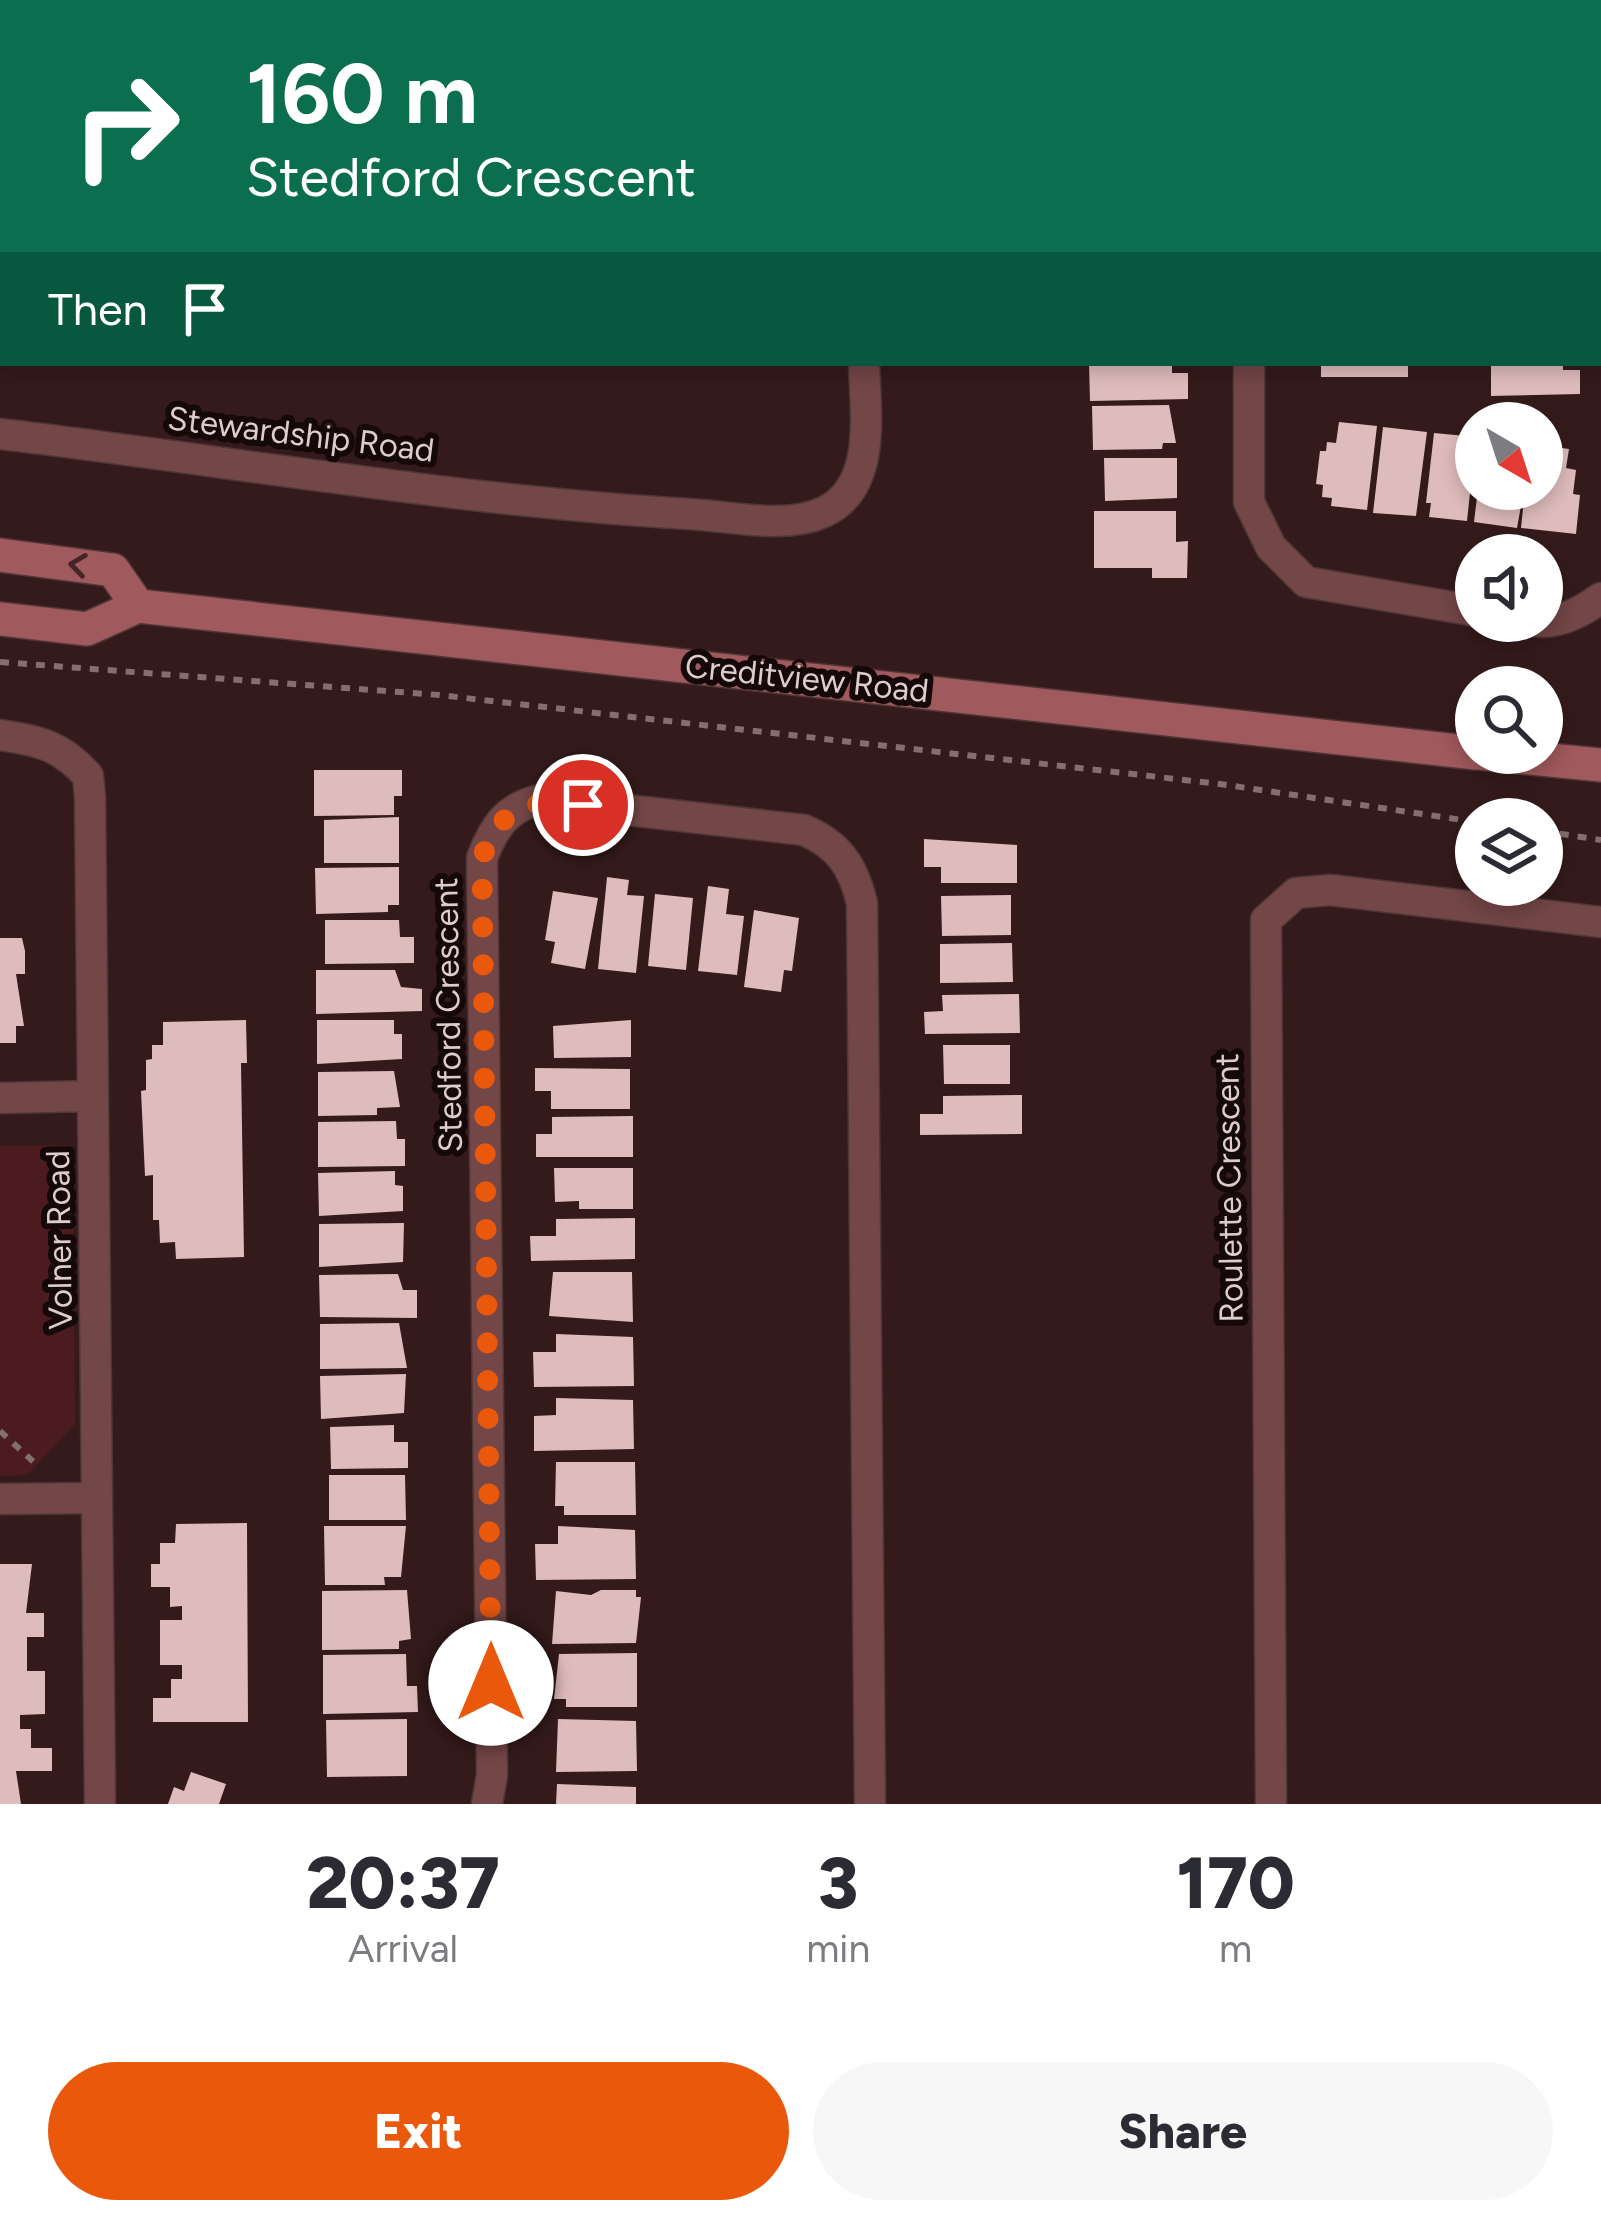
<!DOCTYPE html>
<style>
:root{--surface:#fff;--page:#f7f7f7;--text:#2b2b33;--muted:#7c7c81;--accent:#ea580c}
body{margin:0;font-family:Figtree,sans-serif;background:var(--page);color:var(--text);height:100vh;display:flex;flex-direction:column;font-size:45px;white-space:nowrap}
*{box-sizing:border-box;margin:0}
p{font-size:39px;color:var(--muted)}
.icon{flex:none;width:66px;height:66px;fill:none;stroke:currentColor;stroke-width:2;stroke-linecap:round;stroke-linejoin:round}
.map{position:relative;height:1804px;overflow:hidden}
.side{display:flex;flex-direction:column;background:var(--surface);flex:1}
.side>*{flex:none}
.guide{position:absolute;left:0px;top:0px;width:1602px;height:366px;box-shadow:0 6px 18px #0003;background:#0b6e4f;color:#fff;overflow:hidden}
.needle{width:78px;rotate:141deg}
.controls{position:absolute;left:1455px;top:402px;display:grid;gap:24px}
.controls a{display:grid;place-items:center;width:108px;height:108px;border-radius:50%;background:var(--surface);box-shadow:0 6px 18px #0003;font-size:60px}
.pin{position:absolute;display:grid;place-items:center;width:102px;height:102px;color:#fff;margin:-51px;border:6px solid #fff;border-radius:50%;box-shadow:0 3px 12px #0007}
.me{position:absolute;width:132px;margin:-66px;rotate:0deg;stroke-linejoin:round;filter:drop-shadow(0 0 9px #0008)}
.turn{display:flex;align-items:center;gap:42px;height:252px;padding:0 48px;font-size:54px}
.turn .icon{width:156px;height:156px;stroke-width:2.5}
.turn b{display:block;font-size:84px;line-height:102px}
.then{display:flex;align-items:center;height:114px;padding:0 48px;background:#0003;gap:24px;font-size:45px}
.eta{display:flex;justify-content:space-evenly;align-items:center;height:204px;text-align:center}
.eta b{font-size:72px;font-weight:800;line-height:84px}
.action{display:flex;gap:24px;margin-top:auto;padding:24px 48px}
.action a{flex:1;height:138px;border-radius:72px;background:var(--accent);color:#fff;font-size:48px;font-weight:800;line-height:138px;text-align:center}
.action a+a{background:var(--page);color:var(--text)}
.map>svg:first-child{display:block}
</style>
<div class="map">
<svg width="1601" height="1804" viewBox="0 0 1601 1804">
<rect width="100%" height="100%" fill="#341a1b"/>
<path fill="#4b1b1f" d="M67 1145 73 1171 75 1424 27 1475 0 1476V1146Z"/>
<path fill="#dfbcbc" d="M1089 363H1172V373H1188V399L1090 401Z
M1321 363H1408V377H1321Z
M1491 363H1563V370H1580V394L1491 396Z
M1169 405 1176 443H1163L1162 449 1093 450 1092 406Z
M1339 422 1377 426 1367 510 1331 506 1332 498 1322 497 1323 485 1316 484 1320 451H1326L1327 442 1336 443Z
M1383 427 1427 432 1416 516 1373 513Z
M1434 433 1476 437 1467 521 1429 517 1431 503H1426Z
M1542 445 1569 449 1566 468 1576 470 1573 494 1580 495 1576 534 1521 528 1525 489H1542Z
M1104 458H1177V498L1105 501Z
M1478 489H1524L1517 528 1474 522Z
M1094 511H1176V542L1188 541 1187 578H1152V568H1094Z
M314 770H402V796H394V815L314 816Z
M399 817V863H324V820Z
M924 839 1017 845V883H941V867H924Z
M399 867V905H388V912L316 914 315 868Z
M607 877 629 880 627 895 644 896 636 973 598 969Z
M708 886 729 889 726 914 744 916 737 975 698 971Z
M553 891 598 898 585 969 551 963 555 942 545 940Z
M655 894 693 898 686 970 648 966Z
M1011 895V935L942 936 941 896Z
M754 910 799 918 792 971 784 970 781 992 744 987Z
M325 920H399L400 937H414V963L325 964Z
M0 938H22L25 951V974H16L24 1026H16V1043H0Z
M1012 943 1013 982 940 983V944Z
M316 970H395L401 987 422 989V1011L316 1014Z
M1019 994 1020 1033 925 1034 924 1012 943 1011 942 995Z
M246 1020 247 1063H241L244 1257 176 1259 175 1242 160 1243 159 1220H153V1175L145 1176 141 1091 146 1090V1060L152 1059V1045H163V1022Z
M317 1020H394V1034H402V1059L317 1064Z
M631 1020V1057L554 1058 553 1026Z
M943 1045H1010V1084H944Z
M535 1068 630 1069V1109H551V1091H535Z
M394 1071 400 1107 377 1108V1115L318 1116V1072Z
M1022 1095V1134L920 1135V1114H943V1096Z
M633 1116V1157H536V1134H552V1117Z
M396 1121 397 1139H405V1166L318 1167V1122Z
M554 1168H633V1209H579V1201L555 1202Z
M395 1171V1185L403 1186V1211L319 1216 318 1173Z
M635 1218V1259L531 1261 530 1236H556V1219Z
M404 1223 403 1262 319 1267V1224Z
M553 1272H632L633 1322 549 1316Z
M398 1274 403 1290H417V1318L320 1317 319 1275Z
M399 1323 407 1368 320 1369V1324Z
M556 1334 633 1337 634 1386 534 1387 533 1352H556Z
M406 1374 404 1413 321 1419 320 1376Z
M556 1398 633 1400 634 1449 534 1451V1416L556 1415Z
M394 1425V1442H408V1468L331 1469 330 1427Z
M556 1462H635L636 1515H564V1506H555Z
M329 1475H405L406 1520H329Z
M247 1523 248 1722H153V1698H171V1679H182V1665H160V1620H182V1606L170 1607V1587H151V1564H160V1543H175L176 1524Z
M324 1526H406L401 1577H384L385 1585H325Z
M558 1526 635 1530 636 1579 536 1580 535 1544H558Z
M0 1564H32L26 1613H44V1637H27V1671H45V1714L20 1715V1729H31V1748H52V1771H16L21 1804H0Z
M407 1590 411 1639 399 1641V1649L322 1650V1591Z
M601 1590H636V1597H641L636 1643 552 1644 556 1591 591 1595Z
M637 1653V1707H566V1699H554L559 1654Z
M406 1654 407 1686H417L418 1712 323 1714V1655Z
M407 1719V1776L327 1777 326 1720Z
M558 1719 636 1721 637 1771 556 1772Z
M191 1772 226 1784 219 1804H168L174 1787 184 1791Z
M557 1784 636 1787V1804H556Z"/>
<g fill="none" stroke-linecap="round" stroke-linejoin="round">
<defs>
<path id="minor" d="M473 0V3
M860 0 861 3
M1247 0V3
M0 43H3
M1249 363V502L1271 547 1306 582 1476 611
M0 434C229 461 459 501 689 514 730 516 785 530 824 512 878 487 865 411 864 363
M1534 621C1557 625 1583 611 1601 598
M0 735C38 740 62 746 88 776L90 797 100 1804
M0 1098 93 1096
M0 1499 97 1498
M487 1804 492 1775 482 858C494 827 506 808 539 800L804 830C839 845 853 866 862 903L870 1804
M1271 1804 1266 920 1296 893 1330 890 1601 922"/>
<path id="secondary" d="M0 555 113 570 138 606
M0 619 87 629 138 606 1476 753
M1479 753 1601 765"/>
</defs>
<use href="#minor" stroke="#4f3637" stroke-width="33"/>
<use href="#secondary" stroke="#4f3637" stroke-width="36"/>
<path stroke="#846e6e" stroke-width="6" stroke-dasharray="9 9" stroke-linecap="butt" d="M0 662 439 695 1220 784 1476 822
M1542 831 1601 840
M0 1431 37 1465"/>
<use href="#minor" stroke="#734647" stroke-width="30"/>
<use href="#secondary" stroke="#a0595c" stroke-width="33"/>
</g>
<defs><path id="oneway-chevron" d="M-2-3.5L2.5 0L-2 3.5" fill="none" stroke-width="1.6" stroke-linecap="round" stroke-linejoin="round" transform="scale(3)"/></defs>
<use stroke="#452426" href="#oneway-chevron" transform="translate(78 565) rotate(-172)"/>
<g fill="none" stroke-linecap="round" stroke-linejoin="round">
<path stroke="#ea580c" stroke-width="21" stroke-dasharray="0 37.8" d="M491 1683 482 858C502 804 530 799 583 805"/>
</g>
<g text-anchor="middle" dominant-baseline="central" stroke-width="12" stroke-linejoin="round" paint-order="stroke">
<g font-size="33" fill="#decccc" stroke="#140809">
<text transform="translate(301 434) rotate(7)">Stewardship Road</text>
<text transform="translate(807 678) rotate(6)">Creditview Road</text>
<text transform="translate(448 1015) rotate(-91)">Stedford Crescent</text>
<text transform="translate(1229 1188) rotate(-91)">Roulette Crescent</text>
<text transform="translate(59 1240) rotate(-91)">Volner Road</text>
</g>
</g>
</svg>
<div class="controls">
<a><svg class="needle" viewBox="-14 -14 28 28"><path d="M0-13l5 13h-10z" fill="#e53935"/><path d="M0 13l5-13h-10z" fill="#7c7c81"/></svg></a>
<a><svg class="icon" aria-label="sound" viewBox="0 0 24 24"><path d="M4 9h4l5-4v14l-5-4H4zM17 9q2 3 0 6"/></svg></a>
<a><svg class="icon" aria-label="search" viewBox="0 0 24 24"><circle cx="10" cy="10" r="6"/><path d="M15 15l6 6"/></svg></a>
<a><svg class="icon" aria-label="layers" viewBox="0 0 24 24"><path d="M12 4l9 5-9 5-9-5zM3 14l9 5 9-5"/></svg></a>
</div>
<div class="pin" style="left:583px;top:805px;background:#d93025"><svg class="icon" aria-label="arrive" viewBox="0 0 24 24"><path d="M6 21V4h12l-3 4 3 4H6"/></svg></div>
<svg class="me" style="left:491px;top:1683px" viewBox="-20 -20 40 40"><circle r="19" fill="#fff"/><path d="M0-13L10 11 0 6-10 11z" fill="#ea580c"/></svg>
<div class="guide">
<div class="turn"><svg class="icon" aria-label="right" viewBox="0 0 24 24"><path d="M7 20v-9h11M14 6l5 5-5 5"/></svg><div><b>160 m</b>Stedford Crescent</div></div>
<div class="then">Then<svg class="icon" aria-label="arrive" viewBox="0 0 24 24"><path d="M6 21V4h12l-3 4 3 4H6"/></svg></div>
</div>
</div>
<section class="side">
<div class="eta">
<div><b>20:37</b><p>Arrival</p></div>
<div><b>3</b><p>min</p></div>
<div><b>170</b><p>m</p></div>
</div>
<div class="action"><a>Exit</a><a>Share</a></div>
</section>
